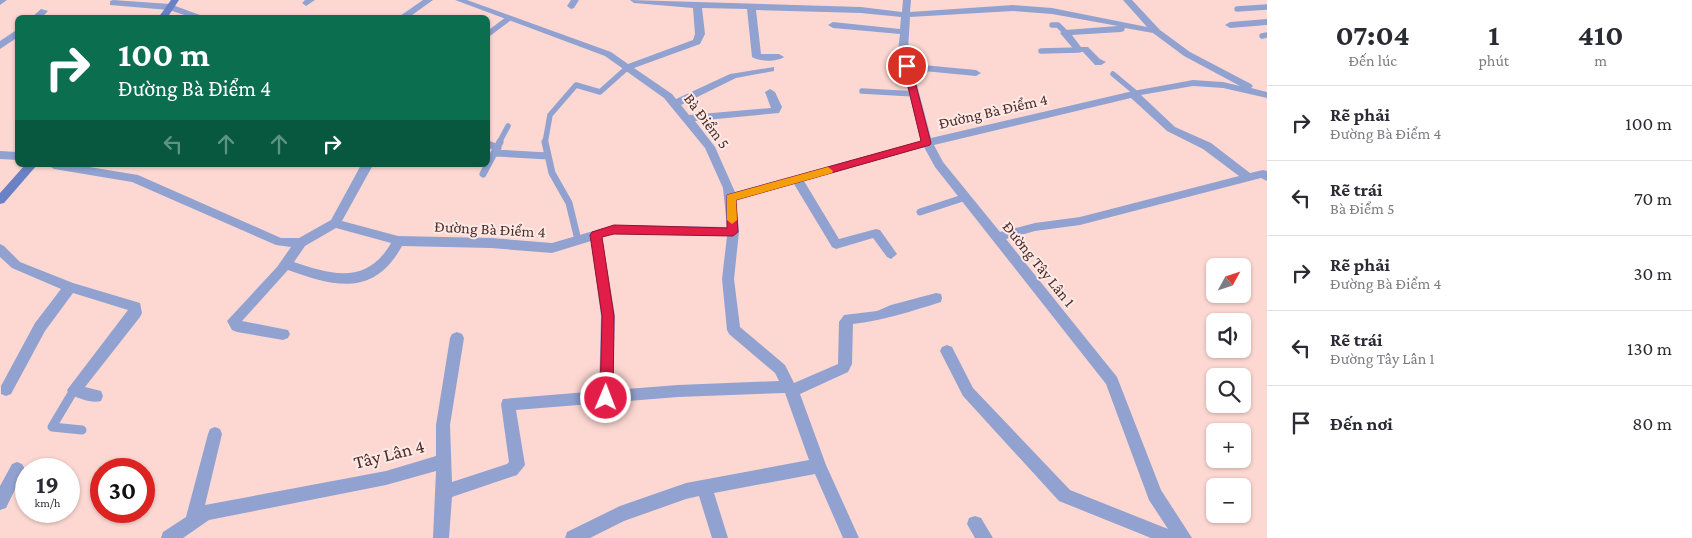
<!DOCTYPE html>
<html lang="vi">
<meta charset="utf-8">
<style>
:root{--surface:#fff;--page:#f7f7f7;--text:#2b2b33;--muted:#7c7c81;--line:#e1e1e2}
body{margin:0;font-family:"Crimson Pro",serif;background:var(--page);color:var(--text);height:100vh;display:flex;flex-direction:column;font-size:19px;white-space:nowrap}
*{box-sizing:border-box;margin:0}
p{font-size:16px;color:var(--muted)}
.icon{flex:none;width:28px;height:28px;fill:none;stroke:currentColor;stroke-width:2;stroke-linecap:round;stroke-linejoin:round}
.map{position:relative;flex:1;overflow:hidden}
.details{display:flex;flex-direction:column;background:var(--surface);width:425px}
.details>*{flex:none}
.hud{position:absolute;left:15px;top:15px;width:475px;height:152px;border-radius:8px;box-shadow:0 1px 4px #0004;background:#0b6e4f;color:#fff;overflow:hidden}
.needle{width:32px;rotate:50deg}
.controls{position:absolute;left:1206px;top:258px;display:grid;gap:10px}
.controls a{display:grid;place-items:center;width:45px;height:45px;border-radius:8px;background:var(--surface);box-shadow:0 1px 4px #0004;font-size:25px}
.speed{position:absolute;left:15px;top:458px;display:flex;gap:10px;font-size:25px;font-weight:700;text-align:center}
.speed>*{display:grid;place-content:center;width:65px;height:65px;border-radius:50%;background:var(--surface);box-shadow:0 1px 4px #0004;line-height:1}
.speed small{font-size:12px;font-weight:400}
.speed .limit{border:8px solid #d22;background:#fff;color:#111}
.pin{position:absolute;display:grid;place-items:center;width:42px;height:42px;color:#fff;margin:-21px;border:2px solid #fff;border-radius:50%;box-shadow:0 1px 5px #0007}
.me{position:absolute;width:55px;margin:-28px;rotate:1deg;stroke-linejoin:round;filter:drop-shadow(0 0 4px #0008)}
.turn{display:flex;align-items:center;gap:18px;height:105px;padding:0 20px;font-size:22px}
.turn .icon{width:65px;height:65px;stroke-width:2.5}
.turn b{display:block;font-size:35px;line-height:42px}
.lanes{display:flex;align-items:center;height:48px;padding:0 20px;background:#0003;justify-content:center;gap:25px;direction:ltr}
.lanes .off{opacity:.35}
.eta{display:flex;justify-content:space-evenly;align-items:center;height:85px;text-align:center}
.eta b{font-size:30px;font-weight:700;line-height:35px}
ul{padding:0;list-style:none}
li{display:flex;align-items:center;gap:15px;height:75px;padding:0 20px;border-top:1px solid var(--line)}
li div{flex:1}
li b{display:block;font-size:19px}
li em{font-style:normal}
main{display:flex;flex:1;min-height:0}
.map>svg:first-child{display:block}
</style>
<main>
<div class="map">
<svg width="1267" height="538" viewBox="0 0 1267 538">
<rect width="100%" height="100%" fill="#fdd8d2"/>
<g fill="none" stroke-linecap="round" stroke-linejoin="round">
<path stroke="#91a2d1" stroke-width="5.5" d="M1237 9 1267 7
M1052 25H1058L1066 33
M488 34 508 19
M1262 36 1267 35
M1041 51 1079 50
M1113 74 1137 94
M862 91 915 94
M499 143 508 126
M545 143 550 115 576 85 600 92 628 67"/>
<path stroke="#91a2d1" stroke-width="7" d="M545 142 552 173 569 203 578 240
M488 144 498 148
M496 153 548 156
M483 174 500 142
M920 212 966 197"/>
<path stroke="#91a2d1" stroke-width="9" d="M74 390 52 427 82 430"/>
<path fill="#91a2d1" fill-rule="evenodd" d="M0 0H7L0 5Z
M113 0 170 4 208 18H194L169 10 110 5V1Z
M305 0H315L306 6 302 3Z
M423 0H433L408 18H397Z
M455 0H467L611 52 628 64 693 40 695 34 693 8 634 3 630 0 861 7 902 12 903 0H911L910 12 1013 5 1052 8 1147 27 1123 0H1132L1160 30 1190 52 1251 84 1253 86 1251 88 1267 92V98L1223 88 1193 86 1141 95 1175 127 1211 143 1250 173 1263 170 1267 171V181L1261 178 1080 225 1035 231 1006 239 1117 377 1161 490 1192 538H1151L1059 501 963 396 940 351 942 347 947 345 952 347 973 388 1070 490 1168 529 1149 500 1106 384 935 167 924 147 804 181 839 239 876 229 880 230 897 254 891 259 887 257 873 238 836 249 832 247 794 184 736 200 739 232 734 279 740 327 785 365 794 383 838 364 839 322 844 315 877 311 891 305 936 293 941 294 942 298 941 302C912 311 882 321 853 324L852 364 848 372 800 394 826 465 859 538H843L815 474 714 493 728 538H712L699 496 686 499 624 521 590 538H565L567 532 620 506 686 483 809 460 785 393 678 397 516 410 525 465 517 475 452 497 449 538H433L436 471 386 485 209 520 183 538H161L163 532 186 517 208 434 210 429 215 427 220 429 222 434 205 505 386 471 436 456V425L450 338 452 334 457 332 462 334 464 338 450 425 452 482 507 464 509 462 501 404 503 399 599 391 601 316 591 241 552 253 491 248 402 246C374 297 335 287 288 270L242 321 288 330 290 334 288 338 283 340 237 332 232 330 227 321 277 267 291 247 276 245 132 182 54 169 48 165H77L138 175 281 238H299L331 220 361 165H373L342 221 398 236 491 238 552 243 614 225 727 227 723 188 705 148 664 98 605 56ZM702 8 747 9 752 57C759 62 777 62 784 57L779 54H761L756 10 861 13 901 17 900 29 833 22 828 25 833 28 900 34 898 50 921 141 735 192 715 147 695 121 779 113 782 107 775 92 770 89 765 92 771 108 689 115 681 105 736 78 774 71V67L730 74 676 99 672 94 634 68 700 44 705 34ZM1013 11 1052 14 1118 26 1065 30 1060 33 1076 52H1083L1095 65H1101L1106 62 1100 59 1088 47H1081L1072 35 1121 32 1124 31 1125 28 1153 33 1184 56 1240 86 1223 82 1193 80 1133 91 931 138 913 70 976 76 981 73 976 70 912 64 908 50 910 17ZM1131 98 1167 131 1203 149 1239 176 1080 217 1035 223 1000 232 943 162 934 145ZM336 228 391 243C367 285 332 275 294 262L305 246ZM614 233 727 236 722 279 727 330 729 334 775 373 779 381 678 385 613 390 615 316 602 237Z
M571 0H579L574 8 571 9 567 6Z
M41 9 48 11 41 18H31Z
M1267 19V25L1230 28 1225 25 1230 22Z
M18 29V37L0 49V41Z
M0 151 18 152V160L0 159Z
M0 244 4 246 20 262 73 283 140 303 142 313 140 317 85 387 101 391 103 396 101 401C92 404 78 398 69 394L67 390 128 310 73 293 45 331 11 394 6 396 1 394V386L35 323 61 289 12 268 0 257Z
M17 462 22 464 25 469 6 508 0 510V486L12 464Z
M975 516 981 518 993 538H975L967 524 969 518Z"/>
<path fill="#6b81c6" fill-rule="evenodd" d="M171 0H179L167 18H158Z
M25 165H37L4 203 0 204V193Z"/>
</g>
<path fill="#e11d48" stroke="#92132f" d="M907 63 911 66 931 143 930 145 736 200 738 232 733 236 614 234 602 237 614 316 613 398 611 402 606 404 602 402 600 398 602 316 590 235 592 232 614 225 727 228V195L921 141 903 66Z"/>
<path fill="#f59e0b" d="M828 167 833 171 832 173 736 200 737 220 732 224 727 220V195Z"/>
<g text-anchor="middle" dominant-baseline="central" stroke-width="4" stroke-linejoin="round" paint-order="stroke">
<g font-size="16" fill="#4d2a25" stroke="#fdeae7">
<text transform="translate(993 111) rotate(-13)">Đường Bà Điểm 4</text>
<text transform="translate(707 121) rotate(53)">Bà Điểm 5</text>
<text transform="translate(490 229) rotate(3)">Đường Bà Điểm 4</text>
<text transform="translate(1039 264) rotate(51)">Đường Tây Lân 1</text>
</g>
<g font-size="19" fill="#4d2a25" stroke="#fdeae7">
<text transform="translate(389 454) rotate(-14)">Tây Lân 4</text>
</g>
</g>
</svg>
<div class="controls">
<a><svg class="needle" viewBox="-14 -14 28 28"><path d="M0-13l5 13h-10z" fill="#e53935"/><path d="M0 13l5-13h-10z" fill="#7c7c81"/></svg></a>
<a><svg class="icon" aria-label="sound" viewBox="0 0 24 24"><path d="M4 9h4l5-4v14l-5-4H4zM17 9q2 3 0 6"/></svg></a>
<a><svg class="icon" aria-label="search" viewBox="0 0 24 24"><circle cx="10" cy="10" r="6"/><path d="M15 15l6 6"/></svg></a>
<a>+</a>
<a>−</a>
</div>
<div class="speed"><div>19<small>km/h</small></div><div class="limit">30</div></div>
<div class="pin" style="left:907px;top:66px;background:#d93025"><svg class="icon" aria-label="arrive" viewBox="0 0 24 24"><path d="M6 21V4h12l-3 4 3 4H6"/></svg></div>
<svg class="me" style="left:606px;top:398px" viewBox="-20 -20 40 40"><circle r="17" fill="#e11d48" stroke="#fff" stroke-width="3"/><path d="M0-11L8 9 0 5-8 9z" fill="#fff"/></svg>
<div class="hud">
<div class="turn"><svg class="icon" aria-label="right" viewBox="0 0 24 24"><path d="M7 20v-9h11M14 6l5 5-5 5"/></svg><div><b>100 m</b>Đường Bà Điểm 4</div></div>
<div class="lanes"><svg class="icon off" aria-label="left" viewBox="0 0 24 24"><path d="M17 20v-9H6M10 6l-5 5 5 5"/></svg><svg class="icon off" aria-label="ahead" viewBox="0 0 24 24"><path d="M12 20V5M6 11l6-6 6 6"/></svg><svg class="icon off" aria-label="ahead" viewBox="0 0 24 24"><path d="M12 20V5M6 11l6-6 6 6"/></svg><svg class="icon" aria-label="right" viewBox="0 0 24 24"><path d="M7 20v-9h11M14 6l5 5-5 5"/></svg></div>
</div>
</div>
<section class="details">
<div class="eta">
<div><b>07:04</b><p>Đến lúc</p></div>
<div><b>1</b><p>phút</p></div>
<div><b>410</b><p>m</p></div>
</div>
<ul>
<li><svg class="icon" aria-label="right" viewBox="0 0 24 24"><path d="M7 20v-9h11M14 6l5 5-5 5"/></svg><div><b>Rẽ phải</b><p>Đường Bà Điểm 4</p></div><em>100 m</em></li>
<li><svg class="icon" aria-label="left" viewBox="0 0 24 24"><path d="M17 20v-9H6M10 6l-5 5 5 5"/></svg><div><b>Rẽ trái</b><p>Bà Điểm 5</p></div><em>70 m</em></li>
<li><svg class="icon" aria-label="right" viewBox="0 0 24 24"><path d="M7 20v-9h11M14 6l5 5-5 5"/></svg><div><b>Rẽ phải</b><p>Đường Bà Điểm 4</p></div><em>30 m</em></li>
<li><svg class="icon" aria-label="left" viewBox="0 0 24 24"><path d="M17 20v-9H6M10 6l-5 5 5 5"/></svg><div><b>Rẽ trái</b><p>Đường Tây Lân 1</p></div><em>130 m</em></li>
<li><svg class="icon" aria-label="arrive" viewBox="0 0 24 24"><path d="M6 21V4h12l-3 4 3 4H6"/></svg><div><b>Đến nơi</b></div><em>80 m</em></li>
</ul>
</section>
</main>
